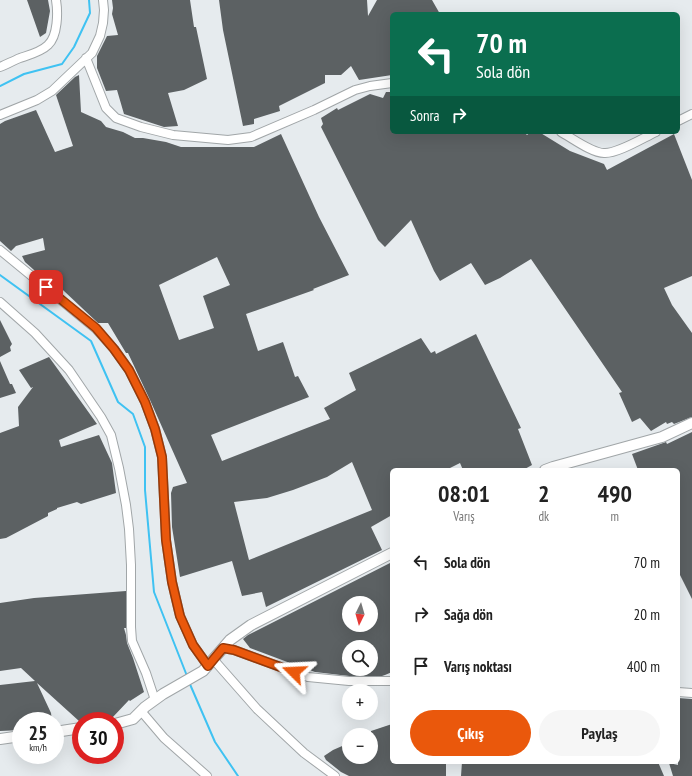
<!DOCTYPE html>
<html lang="tr">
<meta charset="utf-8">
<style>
:root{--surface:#fff;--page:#f6f6f6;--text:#222;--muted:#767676;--accent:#ea580c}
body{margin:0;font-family:"PT Sans Narrow",sans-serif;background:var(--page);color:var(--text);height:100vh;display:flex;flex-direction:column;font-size:15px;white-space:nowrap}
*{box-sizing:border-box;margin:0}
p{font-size:13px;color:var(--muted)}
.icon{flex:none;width:22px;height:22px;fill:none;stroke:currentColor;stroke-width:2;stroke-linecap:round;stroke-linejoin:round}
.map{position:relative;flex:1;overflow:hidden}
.side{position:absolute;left:390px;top:468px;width:290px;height:296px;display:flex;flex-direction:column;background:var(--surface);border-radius:6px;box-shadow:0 4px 16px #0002}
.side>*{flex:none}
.banner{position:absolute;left:390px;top:12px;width:290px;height:122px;border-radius:6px;box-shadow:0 4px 16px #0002;background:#0b6e4f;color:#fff;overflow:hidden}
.needle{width:26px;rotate:185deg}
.fabs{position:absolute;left:342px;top:596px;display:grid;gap:8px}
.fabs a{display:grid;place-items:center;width:36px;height:36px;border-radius:50%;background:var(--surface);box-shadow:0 4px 16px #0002;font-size:20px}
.speed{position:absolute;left:12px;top:712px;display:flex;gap:8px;font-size:20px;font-weight:700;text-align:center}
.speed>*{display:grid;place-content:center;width:52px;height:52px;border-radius:50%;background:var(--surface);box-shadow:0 4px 16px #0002;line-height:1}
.speed small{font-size:10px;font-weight:400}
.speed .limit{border:6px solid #d22;background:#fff;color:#111}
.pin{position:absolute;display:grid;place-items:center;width:34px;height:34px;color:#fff;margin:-17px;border-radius:8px;box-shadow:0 2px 6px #0006}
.me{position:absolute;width:44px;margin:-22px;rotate:291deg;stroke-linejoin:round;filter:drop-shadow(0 0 3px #0008)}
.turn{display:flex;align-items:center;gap:14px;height:84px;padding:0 20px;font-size:18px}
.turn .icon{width:52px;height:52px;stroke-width:2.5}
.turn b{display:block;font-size:28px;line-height:34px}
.then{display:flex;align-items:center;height:38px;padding:0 20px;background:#0003;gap:8px;font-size:15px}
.eta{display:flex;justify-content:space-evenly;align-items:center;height:68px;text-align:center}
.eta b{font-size:24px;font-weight:800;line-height:28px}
.cta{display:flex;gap:8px;margin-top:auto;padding:8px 20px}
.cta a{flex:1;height:46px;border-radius:24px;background:var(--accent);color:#fff;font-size:16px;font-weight:800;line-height:46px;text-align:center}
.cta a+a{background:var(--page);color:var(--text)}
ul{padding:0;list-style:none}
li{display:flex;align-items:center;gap:12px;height:52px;padding:0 20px}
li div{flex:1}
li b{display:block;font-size:15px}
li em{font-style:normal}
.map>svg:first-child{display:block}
</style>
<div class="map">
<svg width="692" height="776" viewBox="0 0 692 776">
<rect width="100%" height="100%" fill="#e6ebee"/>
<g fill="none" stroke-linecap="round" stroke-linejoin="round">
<path stroke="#3fc2f2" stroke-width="2" d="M0 86 24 74 62 64 74 47 90 13 89 0
M0 275 91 341 118 402 133 414 145 447V490L154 592 187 676
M189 682 215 742 238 776"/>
</g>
<path fill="#5c6163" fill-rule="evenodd" d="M27 0H48L50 11 46 33 40 37Z
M112 0H190L194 27H196L207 79 184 90 168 93 178 126 164 127 124 114 117 90 106 91 97 68V56L107 36 118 35 112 14 113 8Z
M219 0H367L368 16 377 0H432L440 14H392V75L359 80 351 66 341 75H325V83L279 106 280 111 254 119V124L243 126 223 30Z
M79 75 81 112 101 121 106 127 123 132 135 138H143L166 142 181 147H254L281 134 319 217 349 275 313 289 314 290 246 314 258 351 283 342 295 377 298 376 309 397 211 435 222 461 330 419 324 408 356 390 349 373 421 338 431 353 435 351 436 354 476 334 521 428 518 429 532 465 523 470H463L460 463 446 470H392V515L371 527 382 550 266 607 262 592 242 596 232 561 180 577 172 527 171 493 173 487 187 483 150 400 128 353H126L108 323H98L47 275 43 278 25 262 22 256 45 250 43 238 16 246 11 251 0 241V124L5 121 36 110 55 152 73 146 56 95 75 77ZM217 257 230 285 203 296 214 328 179 340 159 285ZM352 462 372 510 249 560 234 502 267 498 293 490 327 477Z
M386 92H392V132H524L527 135 531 132H539L570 151 604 164 607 170 674 134 692 180V276L664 288 672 305 692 333V417L674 424 672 422 667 424 666 422 651 431 640 418 632 422 619 393 622 392 531 259 500 278 485 285 471 263 440 281 434 271 411 220 385 247 378 240 321 127 323 124 321 118 337 108 338 110 370 94 383 98Z
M0 320 12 344 10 347 11 351 0 357Z
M49 357 97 424 59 440 61 447 99 435 112 463 116 493 81 504 77 502 57 508V509L48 513V516L6 538 0 539V433L19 426 18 407 33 387 31 388 19 370Z
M0 361 10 384H12L16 393 0 398Z
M692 432V599L678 571V470H638L632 454 666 442 667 444Z
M392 562V672L385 675 382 676H349L315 672 290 663 250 648 243 639 248 635ZM349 603H371V625H349ZM349 647H371V669H349Z
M126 591V628H124L126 635 127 643 133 658 144 692 130 701 129 700 112 718 95 721H79L37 683 51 713 52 721H21V730L0 731V685L35 681 21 668 0 671V603L34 598Z
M678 698 692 699V776H673L669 763 678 765Z
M392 724V762H446V776H349L341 772 326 760 324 756 333 750 349 743V757H371V731Z
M462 762H658L664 776H461Z"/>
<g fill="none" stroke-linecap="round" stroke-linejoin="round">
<defs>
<path id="minor" d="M86 58 106 108 116 118 141 127 173 135 228 140 251 137 314 110 355 90 370 86 392 83
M0 67C7 64 13 61 20 58 29 55 41 52 48 45 58 36 58 12 56 0
M0 115 37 100 52 91 92 53 100 36 103 23 104 10 103 0
M678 121 692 114
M561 132C572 138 592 153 604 153 617 154 643 138 656 132
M0 250 96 329 114 349 129 370 145 402 155 429 162 457 166 540 172 582 180 616 193 645 208 666
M0 302 35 333 69 370 101 417 111 435 119 468 126 505 129 529 131 565V627L132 641 146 673 155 700
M223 648 234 650 308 677 349 681H392
M213 659 257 709 304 753 335 776
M678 692 692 693
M141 711 164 738 207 776"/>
<path id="tertiary" d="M545 470 553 467 662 437 692 423
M115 724 133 719 145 707 163 694 203 671 230 640 251 625 392 553
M55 732 81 728
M0 739 21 736"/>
</defs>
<use href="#minor" stroke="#a1a6a8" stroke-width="10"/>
<use href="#tertiary" stroke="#a1a6a8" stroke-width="12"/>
<use href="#minor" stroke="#fff" stroke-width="8"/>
<use href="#tertiary" stroke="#fff" stroke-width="10"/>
</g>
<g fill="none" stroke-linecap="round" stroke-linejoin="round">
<defs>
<path id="route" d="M46 287 96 328 114 349 129 370 145 402 155 429 162 457 166 540 172 582 180 616 193 645 208 666 223 648 234 650 294 672"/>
</defs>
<use href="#route" stroke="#983908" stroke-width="10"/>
<use href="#route" stroke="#ea580c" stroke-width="7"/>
</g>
</svg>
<div class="fabs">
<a><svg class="needle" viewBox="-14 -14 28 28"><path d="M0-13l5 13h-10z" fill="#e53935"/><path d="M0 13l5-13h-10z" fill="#767676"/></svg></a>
<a><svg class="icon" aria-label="search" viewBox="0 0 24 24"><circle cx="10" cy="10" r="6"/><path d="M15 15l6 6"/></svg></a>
<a>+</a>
<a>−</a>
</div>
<div class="speed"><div>25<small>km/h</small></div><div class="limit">30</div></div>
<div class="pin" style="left:46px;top:287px;background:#d93025"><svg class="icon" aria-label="arrive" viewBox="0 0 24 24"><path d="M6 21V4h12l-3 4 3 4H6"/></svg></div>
<svg class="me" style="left:294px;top:672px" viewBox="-20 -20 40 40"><path d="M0-17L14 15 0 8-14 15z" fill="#ea580c" stroke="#fff" stroke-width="4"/></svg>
<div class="banner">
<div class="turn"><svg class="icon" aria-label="left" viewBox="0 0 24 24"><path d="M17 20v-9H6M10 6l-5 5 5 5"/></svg><div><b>70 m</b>Sola dön</div></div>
<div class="then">Sonra<svg class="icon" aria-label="right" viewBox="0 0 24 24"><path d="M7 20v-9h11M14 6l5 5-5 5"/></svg></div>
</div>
<section class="side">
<div class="eta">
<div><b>08:01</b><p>Varış</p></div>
<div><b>2</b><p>dk</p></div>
<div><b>490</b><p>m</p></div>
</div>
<ul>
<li><svg class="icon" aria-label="left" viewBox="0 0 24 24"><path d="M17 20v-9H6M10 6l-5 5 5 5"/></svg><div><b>Sola dön</b></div><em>70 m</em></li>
<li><svg class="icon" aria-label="right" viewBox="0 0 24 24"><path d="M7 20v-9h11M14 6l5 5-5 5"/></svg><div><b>Sağa dön</b></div><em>20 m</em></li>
<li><svg class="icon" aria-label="arrive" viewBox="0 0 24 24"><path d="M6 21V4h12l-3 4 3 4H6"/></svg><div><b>Varış noktası</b></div><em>400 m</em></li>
</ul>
<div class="cta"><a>Çıkış</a><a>Paylaş</a></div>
</section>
</div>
